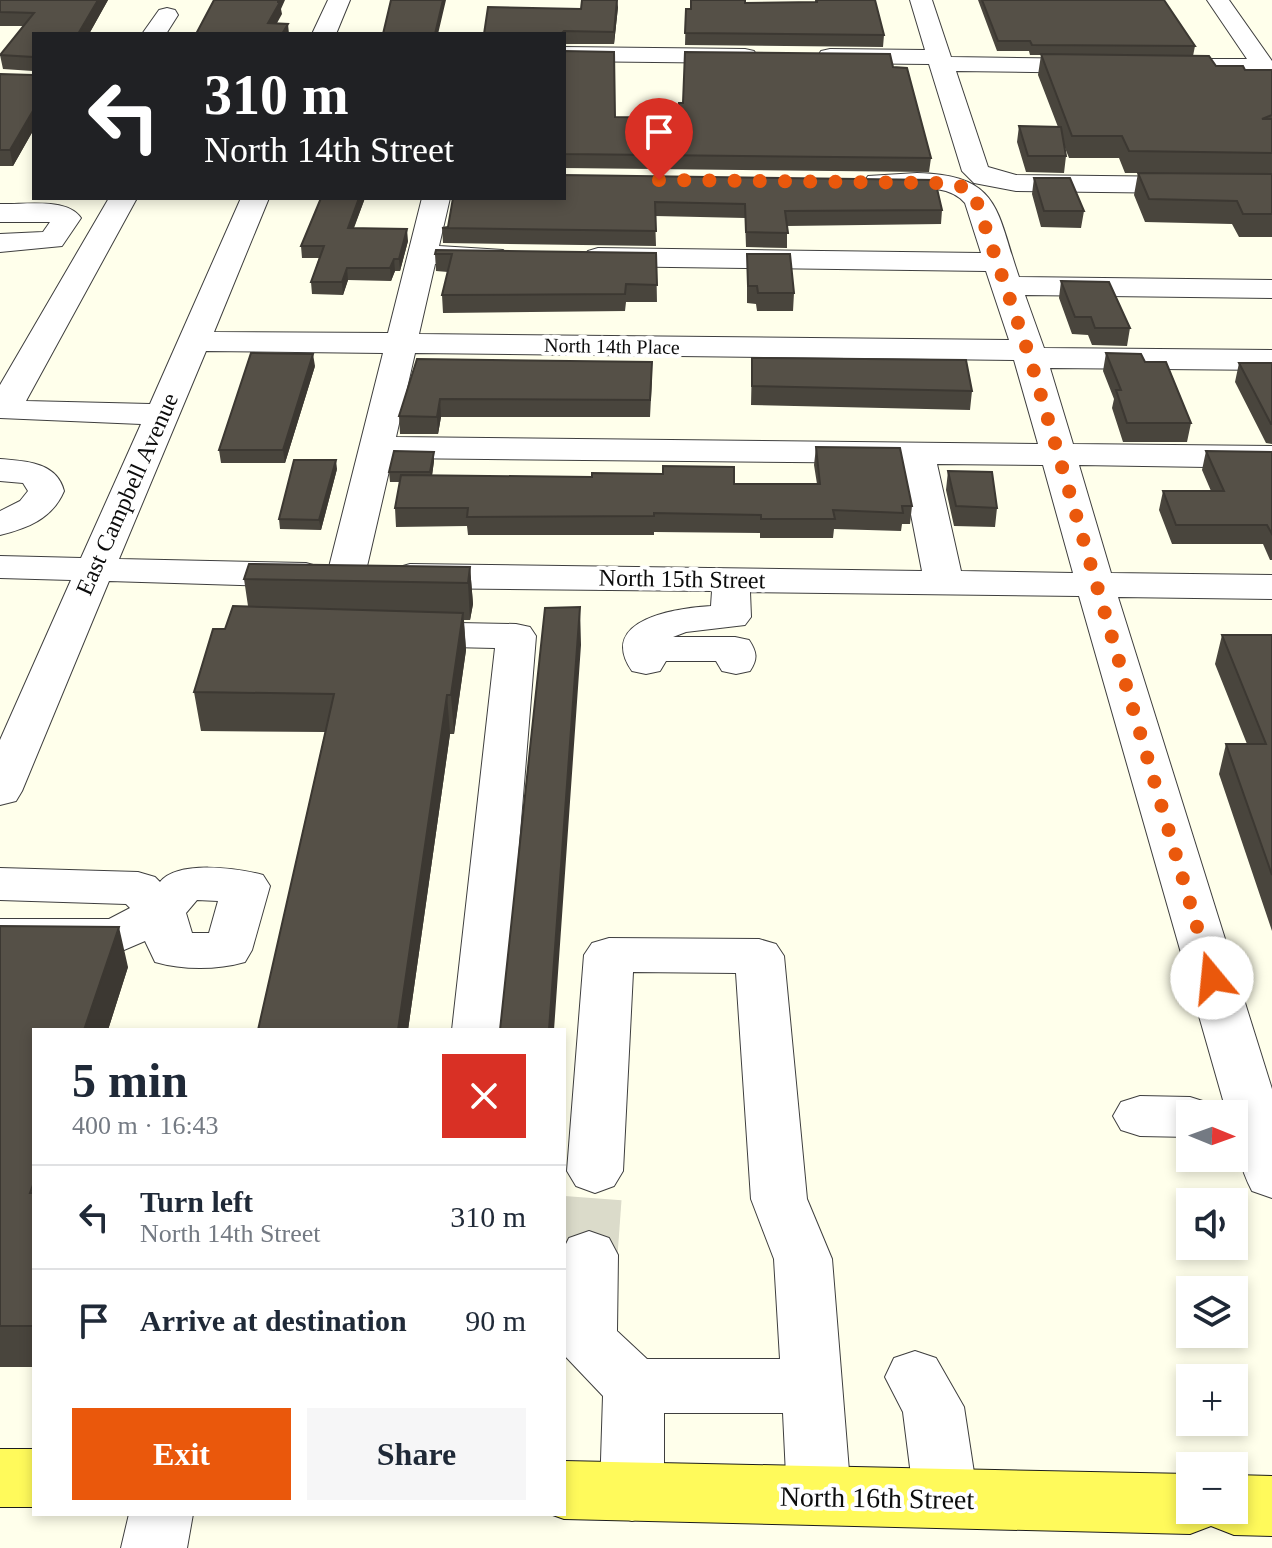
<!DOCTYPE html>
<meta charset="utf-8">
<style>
:root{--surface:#fff;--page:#f6f6f7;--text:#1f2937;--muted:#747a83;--line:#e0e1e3;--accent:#ea580c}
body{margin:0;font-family:"Times New Roman",serif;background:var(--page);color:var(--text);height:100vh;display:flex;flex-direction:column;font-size:30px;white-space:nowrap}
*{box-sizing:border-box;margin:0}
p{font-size:26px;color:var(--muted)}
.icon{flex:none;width:44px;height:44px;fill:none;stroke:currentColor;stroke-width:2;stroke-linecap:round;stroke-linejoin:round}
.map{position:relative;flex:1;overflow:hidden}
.details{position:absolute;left:32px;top:1028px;width:534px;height:488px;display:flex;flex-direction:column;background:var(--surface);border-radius:0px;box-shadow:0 4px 12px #0003}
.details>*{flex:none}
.hud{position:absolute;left:32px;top:32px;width:534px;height:168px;border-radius:0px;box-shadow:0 4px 12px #0003;background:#202124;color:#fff;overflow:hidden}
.needle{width:52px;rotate:91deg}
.fabs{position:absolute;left:1176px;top:1100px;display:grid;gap:16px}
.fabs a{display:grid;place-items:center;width:72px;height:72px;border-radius:0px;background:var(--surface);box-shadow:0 4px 12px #0003;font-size:40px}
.pin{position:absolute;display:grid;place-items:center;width:68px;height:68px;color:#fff;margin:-82px -34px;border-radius:50% 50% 50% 0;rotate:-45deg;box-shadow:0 0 8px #0007}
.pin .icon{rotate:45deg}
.me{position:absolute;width:88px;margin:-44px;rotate:343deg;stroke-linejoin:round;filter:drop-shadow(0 0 6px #0008)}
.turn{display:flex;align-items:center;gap:28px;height:168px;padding:0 40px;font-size:36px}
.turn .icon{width:104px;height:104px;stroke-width:2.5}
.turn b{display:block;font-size:56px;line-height:68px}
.round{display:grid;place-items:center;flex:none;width:84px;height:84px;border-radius:0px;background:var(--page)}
.summary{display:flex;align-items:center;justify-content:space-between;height:136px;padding:0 40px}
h1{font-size:48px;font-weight:800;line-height:60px}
.cta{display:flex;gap:16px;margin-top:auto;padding:16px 40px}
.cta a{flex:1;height:92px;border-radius:0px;background:var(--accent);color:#fff;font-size:32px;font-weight:800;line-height:92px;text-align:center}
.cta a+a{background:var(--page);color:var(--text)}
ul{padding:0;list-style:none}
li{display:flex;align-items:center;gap:24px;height:104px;padding:0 40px;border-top:2px solid var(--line)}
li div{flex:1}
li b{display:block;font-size:30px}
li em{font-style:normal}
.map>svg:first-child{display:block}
</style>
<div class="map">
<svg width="1272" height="1548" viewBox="0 0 1272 1548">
<rect width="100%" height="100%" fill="#ffffeb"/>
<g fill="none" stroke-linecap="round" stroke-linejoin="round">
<path stroke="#dbdbca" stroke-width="57" stroke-dasharray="57 29" stroke-linecap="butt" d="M589 1255 595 1171"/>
<defs>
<path id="minor" d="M328 0H350L336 34H312Z
M910 0H932L951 57 1098 59 1107 61 1110 66 1107 71 1098 73 956 71 988 167 1016 175 1272 178V194L1016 191 974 183 962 171 929 64 830 63 821 61 818 56 821 51 830 49 925 50Z
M1207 0H1229L1272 61V72L1174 71 1171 66 1174 61 1183 59H1247Z
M167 8 175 10 178 15 166 34H142L159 10Z
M564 47 745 49 754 51 757 56 754 61 745 63 564 61Z
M917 173C1001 175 996 211 1019 277L1272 280V298L1025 295 1044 348 1272 350V370L1050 368 1073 444 1272 446V468L1079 465 1111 573 1272 575V599L1118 597 1272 1089V1198L1252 1191C1239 1166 1234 1142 1234 1114H1227L1079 596 750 592 751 617 745 625 686 632 673 637H735L749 640C757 652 758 659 750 671L736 674 722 671 716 661H666L660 671 646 674 632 671C596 619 678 608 711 606L712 591 410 588 396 584 391 576 396 568 410 564 922 571 901 463 392 458 365 575 360 583 346 587 332 583 327 575 383 353 206 351 119 559 306 563 320 567 325 575 320 583 306 587 109 581 22 791 16 801 0 805V740L71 580 0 578V556L81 558 141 424 0 418V385L109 198H137L26 401 150 404 241 198H269L214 332 388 333 422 198H450L439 246 503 250 508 256 503 262 435 264 419 334 1009 340 986 271 598 266 588 263 583 257 588 251 598 248 981 253 965 203C942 177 898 195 868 188L864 182 868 176ZM415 353 1014 360 1038 444 396 437ZM937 464 1043 465 1073 573 961 571Z
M0 204C23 205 67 197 81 218L62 246 0 252V234L43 232 50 222H0Z
M0 459C25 461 57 462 64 491 52 519 28 528 0 535V511L20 501 28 491 23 483 0 481Z
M406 622 516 624 530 627 536 636 504 1030H452L495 648 406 646 392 643 386 634 392 625Z
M0 868 138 872 155 877 160 882C178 860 237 868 263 875L270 886 252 950 245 962C217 970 183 970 155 962L145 941 117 953H0V919H109L130 908 126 904 0 900ZM197 900 218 901 209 933H192L186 913Z
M609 938 759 939 776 944 784 956 807 1199 832 1259 851 1496 842 1517 819 1525 796 1517 787 1496 783 1413H664V1492L655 1513 632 1521 609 1513 600 1492 603 1396 564 1355V1248L569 1238 589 1231 609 1238 618 1255 617 1331 647 1359H780L774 1259 751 1199 736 973 633 972 623 1171 614 1186 595 1193 576 1186 567 1171 584 955 592 943Z
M1140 1096 1190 1097 1209 1103 1215 1114H1190V1137L1140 1136 1121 1130 1113 1116 1121 1102Z
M915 1351 936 1358 964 1407 978 1499 969 1520 946 1528 923 1520 914 1499 903 1412 885 1377 894 1358Z
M129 1514H193L187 1548H121Z"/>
<path id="major" d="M0 1449H34V1507H0Z
M564 1461 1190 1474V1510H1234V1475L1272 1476V1536L1234 1535 1211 1526 1190 1534 564 1519 550 1514H564Z"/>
</defs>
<use href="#minor" stroke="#3f3f3f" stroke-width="2"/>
<use href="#major" stroke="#1d1d1d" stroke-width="2"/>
<use href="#minor" fill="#fff" fill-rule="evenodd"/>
<use href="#major" fill="#fffa5b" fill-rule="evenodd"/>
</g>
<path fill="#49453d" d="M0 0H108L89 34H34V129L13 166H0V74L33 75V71L3 69 0 55 23 26H0Z
M815 0H875L884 35 883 47 685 45 686 9 745 3 815 2Z
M978 0H1164L1195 46 1193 56 1216 66 1245 70H1272V237H1239L1232 224 1145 222 1134 195 1138 173H1125L1119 158H1069L1063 143 1066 156 1064 173 1026 172 1017 142 1019 126 1058 127 1038 75 1041 55H1030L1029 51H997Z
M618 7 614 44H564V34H484L581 9Z
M564 51 615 117 679 118 683 103 893 67 931 158 929 172 564 168Z
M1034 178 1084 211 1081 228 1041 227 1032 194Z
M321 198H365L354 228 408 241 400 271H395L391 281 348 280 343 295 312 294 311 282 319 258H302L301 246Z
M564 198 942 210 941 224 787 226V248L746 247 745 218 655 216 656 246 443 243 442 228Z
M656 253 657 302H626L625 311 443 313 442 295 448 272 436 271 435 254Z
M747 254 794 293 793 311H757L756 304 747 303Z
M1061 281 1130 328 1127 346 1092 345 1088 335 1072 334 1059 298Z
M1106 353 1191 423 1187 442H1123L1112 408 1114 399 1103 371Z
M752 358 972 391 970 410 751 405Z
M417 359 652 379 650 417H441L438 434H400L399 416Z
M1239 363H1272V444L1266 443 1235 382Z
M315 366 285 463H221L219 450Z
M816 447 912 506 910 524H902L901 531 834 529 833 538H760V533L654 532V535H468L467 526 396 527 395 508 400 482H390L389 472 434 461 432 476 734 484H817L814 465Z
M1206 451 1272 452V560H1270L1263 544H1172L1159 510 1163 491H1211L1202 470Z
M337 469 321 530 280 529 279 519Z
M948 471 997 508 995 527 954 526 946 490Z
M470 567 473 604 470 620H464L466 650 454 734H450L408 1030H258L325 732 201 731 194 692 225 629 248 606 244 579Z
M1222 635H1272V931L1219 774 1226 744H1247L1215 664Z
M0 926 128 967 108 1030H34V1367H0Z"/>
<path fill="#3c3832" d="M98 0H108L89 34H78Z
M278 0H285L281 9 282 14 271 34 268 23Z
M443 0H446L438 34H435Z
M617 0 618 7 614 44V32Z
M288 24 289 34H282Z
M34 109V129L13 166 10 150Z
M359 198H365L349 240 348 228Z
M407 229 408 241 400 271 399 259Z
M394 259 395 271 391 281 390 268Z
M347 268 348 280 343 295 342 282Z
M313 354 315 366 285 463 283 450Z
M440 399 441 417 438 434 437 417Z
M434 452V461L431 482 430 472Z
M336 460 337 469 321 530 319 520Z
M470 567 473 604 470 620 468 583Z
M580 607 581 645 554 1030H549Z
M463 613 466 650 454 734 451 695Z
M447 695 450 734 408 1030H398Z
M119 927 128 967 108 1030H84Z"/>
<path fill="#555047" stroke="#3c3832" stroke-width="2" d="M0 0H98L78 34H34V109L10 150H0V74L33 75V57L0 55 34 13 0 12Z
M214 0H278V2H280L268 23 288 24 282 34H196Z
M391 0H443L435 34H383Z
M582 0H617L614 32 564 31 561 34H484L488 7 581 9Z
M691 0H745V3L817 2V0H875L884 35 685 33 686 9H691Z
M982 0H1164L1195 46 1032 45 1030 41H998Z
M564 51 614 52 615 117 679 118V103H683L685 52 890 54 893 67 907 68 931 158 564 154Z
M1041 54 1209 56 1216 66H1243L1245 70H1272V115L1262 119H1272V153L1129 151 1122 136H1072Z
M1019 126 1061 127 1066 156H1028Z
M1138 173 1272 174V214H1243L1237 201 1149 199Z
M564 175 935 180 942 210 785 211 788 233 746 232 745 204 655 202 656 231 442 228 448 227 453 198H564Z
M1034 178H1070L1084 211H1044Z
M321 198H359L348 228 407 229 399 259H394L390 268H347L342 282H311L324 246H301Z
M436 250 656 253 657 285 626 284 625 294 442 295 452 254H435Z
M747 254H790L794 293H758L757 286H748Z
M1061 281 1109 282 1130 328H1095L1091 317H1075Z
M251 353 313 354 283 450H219Z
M1106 353 1141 354 1145 362H1166L1191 423H1127L1116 390H1121Z
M752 358 966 360 972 391 752 386Z
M417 359 652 362 650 400 440 399 437 417 399 416Z
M1239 363H1272V424H1271Z
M816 447 900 448 912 506H902L903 513 833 510 835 519H761V515L654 513V516L467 517 468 508H395L401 475 592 477V473L663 474V466L734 467V484H820Z
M394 451 434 452 430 472H389Z
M1206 451 1272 452V534L1267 525H1176L1163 491H1224Z
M294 460H336L319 520 279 519Z
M948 471 992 472 997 508 956 506Z
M249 564 470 567 468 583 244 579Z
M233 606 463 613 451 695H447L398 1030H258L334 694 194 692 213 629H225Z
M580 607 549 1030H500L545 608Z
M1222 635H1272V875L1226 744H1266Z
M0 926 119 927 84 1030H34V1182L30 1193H34V1326H0Z"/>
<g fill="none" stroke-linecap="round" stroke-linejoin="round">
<path stroke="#ea580c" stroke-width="14" stroke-dasharray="0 25.2" d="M659 180 942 183 964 187 974 194 1030 358 1212 978"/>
</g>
<g text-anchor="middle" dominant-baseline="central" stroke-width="8" stroke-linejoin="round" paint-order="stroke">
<g font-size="20" fill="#0c0c0c" stroke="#fff">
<text transform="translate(612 346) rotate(1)">North 14th Place</text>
</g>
<g font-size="24" fill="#0c0c0c" stroke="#fff">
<text transform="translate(127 494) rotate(-66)">East Campbell Avenue</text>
<text transform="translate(682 579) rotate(1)">North 15th Street</text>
</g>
<g font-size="28" fill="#0c0c0c" stroke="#fff">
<text transform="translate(877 1498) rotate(1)">North 16th Street</text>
</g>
</g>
</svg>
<div class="fabs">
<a><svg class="needle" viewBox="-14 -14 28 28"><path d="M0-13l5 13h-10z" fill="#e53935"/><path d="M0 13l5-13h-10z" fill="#747a83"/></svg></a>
<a><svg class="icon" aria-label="sound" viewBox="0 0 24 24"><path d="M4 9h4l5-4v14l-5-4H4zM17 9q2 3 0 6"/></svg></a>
<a><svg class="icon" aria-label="layers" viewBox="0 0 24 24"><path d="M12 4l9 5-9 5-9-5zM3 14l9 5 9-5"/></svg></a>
<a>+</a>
<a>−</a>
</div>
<div class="pin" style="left:659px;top:180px;background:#d93025"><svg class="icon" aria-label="arrive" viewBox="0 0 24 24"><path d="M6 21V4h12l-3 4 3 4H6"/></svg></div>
<svg class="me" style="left:1212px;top:978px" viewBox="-20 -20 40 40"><circle r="19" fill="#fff"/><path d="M0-13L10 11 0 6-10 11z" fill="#ea580c"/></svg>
<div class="hud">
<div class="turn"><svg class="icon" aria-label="left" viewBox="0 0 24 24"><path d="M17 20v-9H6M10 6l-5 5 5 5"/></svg><div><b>310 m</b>North 14th Street</div></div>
</div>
<section class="details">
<div class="summary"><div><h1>5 min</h1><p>400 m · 16:43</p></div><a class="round" style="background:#d93025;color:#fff"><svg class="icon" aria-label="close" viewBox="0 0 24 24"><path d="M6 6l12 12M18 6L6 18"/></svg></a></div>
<ul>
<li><svg class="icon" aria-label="left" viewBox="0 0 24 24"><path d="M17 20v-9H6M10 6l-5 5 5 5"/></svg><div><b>Turn left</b><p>North 14th Street</p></div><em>310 m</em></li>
<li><svg class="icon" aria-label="arrive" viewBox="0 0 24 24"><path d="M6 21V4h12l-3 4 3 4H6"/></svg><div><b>Arrive at destination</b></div><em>90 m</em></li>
</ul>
<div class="cta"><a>Exit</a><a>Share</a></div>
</section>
</div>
